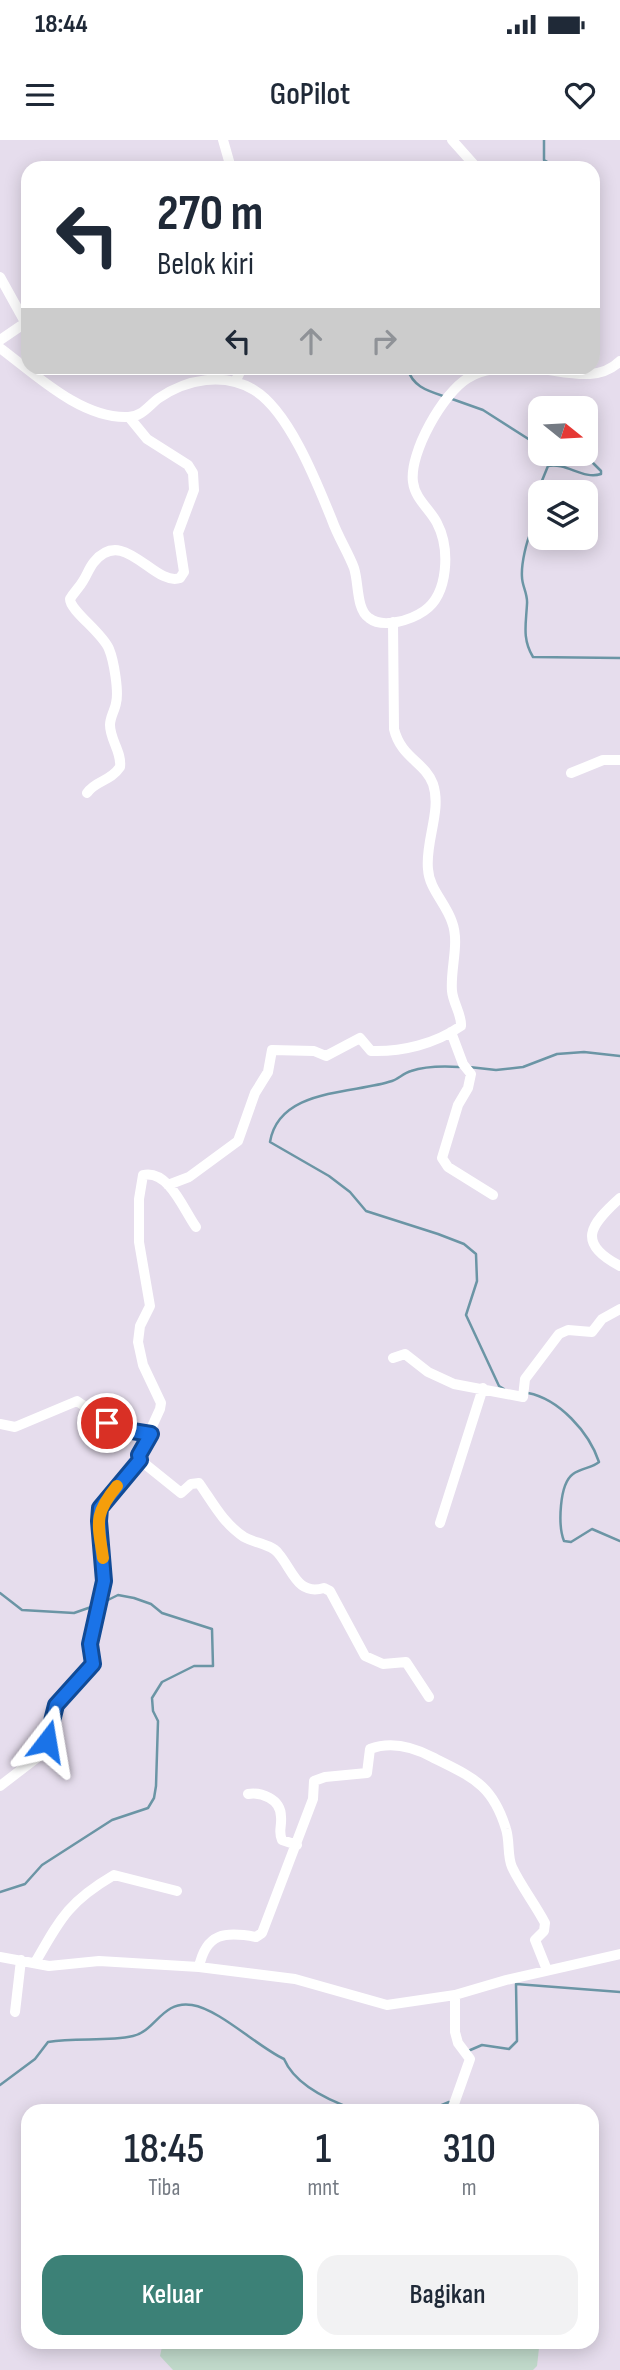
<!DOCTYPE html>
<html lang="id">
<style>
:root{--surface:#fff;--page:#f2f2f3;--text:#1f2937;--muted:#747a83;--accent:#3c8177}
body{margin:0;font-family:"Sofia Sans Condensed",sans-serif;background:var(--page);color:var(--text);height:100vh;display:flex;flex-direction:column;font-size:26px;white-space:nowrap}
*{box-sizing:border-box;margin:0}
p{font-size:23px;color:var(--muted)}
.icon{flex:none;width:38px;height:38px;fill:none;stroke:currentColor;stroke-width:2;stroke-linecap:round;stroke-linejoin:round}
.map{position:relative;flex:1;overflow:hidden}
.drawer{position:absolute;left:21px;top:1964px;width:578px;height:245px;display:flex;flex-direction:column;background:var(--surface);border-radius:21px;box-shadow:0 4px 18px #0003}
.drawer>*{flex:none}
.hud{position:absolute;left:21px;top:21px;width:579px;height:214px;border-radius:21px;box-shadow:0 4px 18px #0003;background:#fff;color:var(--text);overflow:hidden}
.needle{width:46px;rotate:108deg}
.fabs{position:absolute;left:528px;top:256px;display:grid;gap:14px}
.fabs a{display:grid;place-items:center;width:70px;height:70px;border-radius:14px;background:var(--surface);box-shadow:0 4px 18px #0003;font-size:35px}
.pin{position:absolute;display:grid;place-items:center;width:60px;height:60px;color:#fff;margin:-30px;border:4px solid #fff;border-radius:50%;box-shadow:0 2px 7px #0007}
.me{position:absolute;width:77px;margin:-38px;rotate:14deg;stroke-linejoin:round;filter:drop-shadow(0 0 5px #0008)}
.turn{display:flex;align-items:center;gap:24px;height:147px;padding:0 21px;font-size:32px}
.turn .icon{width:91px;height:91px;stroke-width:2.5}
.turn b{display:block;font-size:49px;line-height:60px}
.lanes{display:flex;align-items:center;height:66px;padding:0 21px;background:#0003;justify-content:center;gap:35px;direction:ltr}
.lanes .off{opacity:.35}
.eta{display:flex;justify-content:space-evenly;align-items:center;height:119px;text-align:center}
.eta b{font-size:42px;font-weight:600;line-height:49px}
.cta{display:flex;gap:14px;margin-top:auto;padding:14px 21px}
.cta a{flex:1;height:80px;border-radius:21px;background:var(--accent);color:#fff;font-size:28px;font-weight:600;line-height:80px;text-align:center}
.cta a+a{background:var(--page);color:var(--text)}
.status{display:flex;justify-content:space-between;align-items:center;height:49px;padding:0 35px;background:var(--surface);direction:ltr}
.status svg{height:19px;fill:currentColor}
header{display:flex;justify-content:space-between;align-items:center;height:91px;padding:0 21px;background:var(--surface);font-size:32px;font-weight:600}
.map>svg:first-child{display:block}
</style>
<div class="status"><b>18:44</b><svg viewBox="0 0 49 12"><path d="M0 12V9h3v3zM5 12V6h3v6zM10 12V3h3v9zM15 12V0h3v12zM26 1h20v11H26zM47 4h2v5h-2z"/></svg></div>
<header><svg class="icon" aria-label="menu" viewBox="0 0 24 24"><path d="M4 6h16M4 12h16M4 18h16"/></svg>GoPilot<svg class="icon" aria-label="heart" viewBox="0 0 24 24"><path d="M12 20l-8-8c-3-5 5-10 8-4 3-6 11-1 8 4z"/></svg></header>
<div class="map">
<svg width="620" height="2230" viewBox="0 0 620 2230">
<rect width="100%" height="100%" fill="#e6dded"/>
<path fill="#c1dacb" d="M163 2202H534L539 2208 537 2226 533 2230H173L160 2216Z"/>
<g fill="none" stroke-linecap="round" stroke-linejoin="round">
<path stroke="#6b95a5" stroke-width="2.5" d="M544 0V20L558 28
M407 228C413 246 425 250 443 256
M452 259 483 270 541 307
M541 360 539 348 548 326C566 322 583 340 601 334V331L583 313
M541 386 531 392C527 400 521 423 522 437 522 446 528 454 527 464 526 484 522 499 533 517L620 518
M459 927C443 926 426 926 411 931 404 933 398 939 392 941 353 954 279 948 270 1002L329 1036 350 1052 366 1071 438 1094 464 1104 476 1114 477 1141 466 1175 499 1246 504 1249
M469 927 496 930 523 927 557 914 584 912 620 916
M528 1253C559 1259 589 1292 599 1322 592 1328 581 1328 573 1334 559 1344 558 1386 564 1401L571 1402 592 1389 620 1401
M0 1453 22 1470 74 1473 94 1466
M0 1752 25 1744 42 1725 112 1680 148 1668 154 1658 156 1646 158 1581 153 1571 152 1558 162 1542 194 1526H213L212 1489 162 1473 151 1464 134 1458 118 1455 104 1462
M468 1911 482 1905 509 1909 517 1901 516 1844 620 1852
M0 1945 35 1919 48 1902C76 1897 106 1902 133 1896 156 1891 162 1860 192 1865 219 1869 258 1907 284 1919 295 1945 330 1961 356 1970
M430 1970 449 1962"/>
<path stroke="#fff" stroke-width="10" d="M223 0 231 28
M452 0 477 28
M0 137 25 182
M0 200 28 181
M0 208C35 234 81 279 128 277 142 277 149 265 159 258 187 239 224 232 254 250 289 271 317 343 332 380 338 397 348 412 354 428 359 443 356 469 369 478 383 489 411 480 424 471 449 454 450 408 437 383 430 369 415 359 413 342 409 313 443 253 468 238 483 228 502 228 519 228
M530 228C560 229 596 245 620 221
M235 242 242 228
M571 633 603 620H620
M87 653C96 640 110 642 120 627 122 612 110 600 110 585 110 577 115 570 116 563 119 552 114 521 109 509 102 492 70 471 70 459 74 452 79 448 83 441 87 435 89 428 94 422 124 385 154 447 180 438L184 432 178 393 194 350 193 333 188 325 147 299 129 277
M451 892 463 924 471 934 468 948 458 965 442 1018 448 1027 493 1055
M168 1045 189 1037 238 1001 255 953 268 932 272 910 314 911 326 916 360 898 371 911C402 912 435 904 461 886 462 875 453 863 452 851 450 829 460 803 452 782 446 763 429 749 428 729 425 701 442 671 433 644 425 622 401 618 394 589L393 482
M620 1058C590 1085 576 1103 620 1126
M393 1218 405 1214 428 1232 454 1244 523 1257 525 1239 559 1194 568 1190 592 1192 602 1179 620 1169
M0 1284 15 1287 77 1261C104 1280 118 1289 151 1294
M140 1320 181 1353 191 1344 199 1343C213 1363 223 1383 244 1397 254 1403 271 1404 278 1413 293 1430 297 1456 324 1448L330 1451 365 1516 383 1524 406 1522 429 1557
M440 1383 483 1248
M0 1646 43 1613 56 1565 93 1525 90 1504 104 1441 99 1381 100 1368 140 1320 139 1315 160 1269 161 1263 143 1225 138 1202 140 1186 150 1166 139 1102V1059L143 1035C169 1029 184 1071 196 1087
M248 1654C260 1652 281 1658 281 1677 282 1686 278 1692 282 1700L297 1705
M0 1817 49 1826 99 1821 199 1827 295 1839 387 1865 455 1855 506 1840 620 1814
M35 1823C60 1779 68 1762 114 1735L177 1751
M199 1827C206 1793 225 1791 256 1797L262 1793 313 1659 314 1641 325 1637 367 1633 370 1609C391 1601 413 1607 432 1617 471 1637 492 1643 506 1689 510 1701 507 1716 512 1727 521 1746 535 1764 545 1783L544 1791 535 1800 547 1830
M455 1855V1892L458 1903 470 1919 454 1964 457 1970
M15 1872 21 1820"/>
</g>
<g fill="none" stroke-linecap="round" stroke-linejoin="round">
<defs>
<path id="route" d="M47 1601 56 1565 93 1524 90 1504 104 1441 99 1381 100 1368 140 1320 139 1315 151 1294 126 1290 107 1283"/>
</defs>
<use href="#route" stroke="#114b97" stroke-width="18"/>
<use href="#route" stroke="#1a73e8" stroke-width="12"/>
<path stroke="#f59e0b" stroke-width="12" d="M103 1418C98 1383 93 1375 117 1346"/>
</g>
</svg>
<div class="fabs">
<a><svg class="needle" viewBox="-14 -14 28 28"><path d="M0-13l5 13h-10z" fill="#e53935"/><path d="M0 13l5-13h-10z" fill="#747a83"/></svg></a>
<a><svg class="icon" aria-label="layers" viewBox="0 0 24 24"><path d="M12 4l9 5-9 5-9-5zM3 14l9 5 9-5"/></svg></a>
</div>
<div class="pin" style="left:107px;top:1283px;background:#d93025"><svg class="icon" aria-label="arrive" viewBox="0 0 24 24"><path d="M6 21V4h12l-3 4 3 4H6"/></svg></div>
<svg class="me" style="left:47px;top:1601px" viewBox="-20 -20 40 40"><path d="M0-17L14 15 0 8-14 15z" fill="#1a73e8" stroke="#fff" stroke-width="4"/></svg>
<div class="hud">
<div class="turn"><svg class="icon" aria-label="left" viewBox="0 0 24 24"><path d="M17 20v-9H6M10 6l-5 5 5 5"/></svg><div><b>270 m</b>Belok kiri</div></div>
<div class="lanes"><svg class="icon" aria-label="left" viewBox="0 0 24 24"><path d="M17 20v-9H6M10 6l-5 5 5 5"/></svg><svg class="icon off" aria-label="ahead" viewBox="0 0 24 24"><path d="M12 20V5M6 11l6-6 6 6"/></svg><svg class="icon off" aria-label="right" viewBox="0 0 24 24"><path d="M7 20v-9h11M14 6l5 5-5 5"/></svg></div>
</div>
<section class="drawer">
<div class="eta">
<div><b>18:45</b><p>Tiba</p></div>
<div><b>1</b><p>mnt</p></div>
<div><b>310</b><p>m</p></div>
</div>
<div class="cta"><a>Keluar</a><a>Bagikan</a></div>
</section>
</div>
